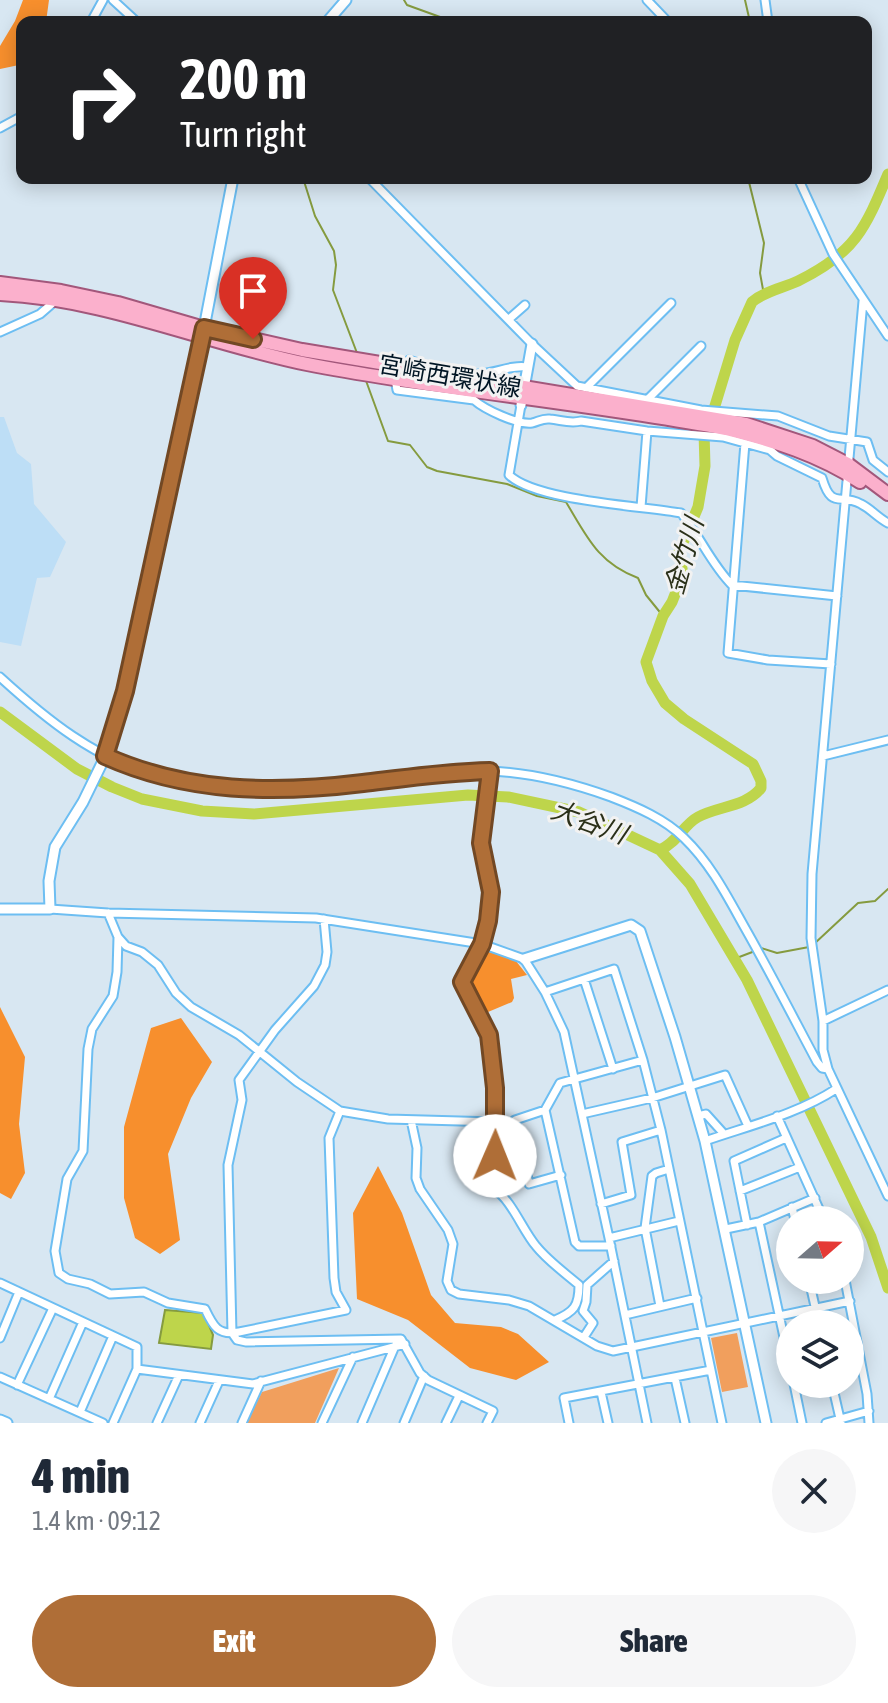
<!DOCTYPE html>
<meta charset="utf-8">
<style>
:root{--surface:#fff;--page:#f6f6f7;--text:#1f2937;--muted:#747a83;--accent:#af6e37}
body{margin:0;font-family:"Asap Condensed","Noto Sans JP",sans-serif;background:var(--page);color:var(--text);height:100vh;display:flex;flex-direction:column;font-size:30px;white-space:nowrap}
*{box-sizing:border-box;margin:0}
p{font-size:26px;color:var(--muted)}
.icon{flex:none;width:44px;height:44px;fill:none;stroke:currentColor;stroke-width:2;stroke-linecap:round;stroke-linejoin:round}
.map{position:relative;height:1423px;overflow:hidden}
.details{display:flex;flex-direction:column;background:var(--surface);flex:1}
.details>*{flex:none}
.top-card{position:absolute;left:16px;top:16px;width:856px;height:168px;border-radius:16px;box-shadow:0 4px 20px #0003;background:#202124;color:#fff;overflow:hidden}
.needle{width:52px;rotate:70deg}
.controls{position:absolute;left:776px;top:1206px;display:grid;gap:16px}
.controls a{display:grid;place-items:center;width:88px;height:88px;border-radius:50%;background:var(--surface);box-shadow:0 4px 20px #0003;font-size:40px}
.pin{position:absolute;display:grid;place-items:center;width:68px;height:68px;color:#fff;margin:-82px -34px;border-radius:50% 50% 50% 0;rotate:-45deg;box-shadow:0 0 8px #0007}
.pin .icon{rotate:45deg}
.me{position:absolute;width:88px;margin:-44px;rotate:1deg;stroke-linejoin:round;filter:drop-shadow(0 0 6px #0008)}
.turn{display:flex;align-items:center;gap:28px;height:168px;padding:0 32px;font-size:36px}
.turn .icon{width:104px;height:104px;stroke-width:2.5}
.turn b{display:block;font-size:56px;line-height:68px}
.round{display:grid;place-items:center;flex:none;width:84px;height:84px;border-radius:42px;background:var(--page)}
.summary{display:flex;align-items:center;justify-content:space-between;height:136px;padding:0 32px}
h1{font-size:48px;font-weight:800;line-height:60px}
.cta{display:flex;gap:16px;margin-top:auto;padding:16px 32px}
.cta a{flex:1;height:92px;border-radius:48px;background:var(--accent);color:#fff;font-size:32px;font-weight:800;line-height:92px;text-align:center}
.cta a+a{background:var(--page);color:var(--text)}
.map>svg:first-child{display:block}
</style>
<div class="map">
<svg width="888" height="1423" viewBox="0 0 888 1423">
<rect width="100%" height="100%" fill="#d8e7f2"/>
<path fill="#bddef6" d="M0 417H4L17 453 31 464 34 504 66 542 50 577 37 578 21 646 0 642Z"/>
<path fill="#f19f5d" d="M737 1333 748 1387 722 1392 711 1338Z
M339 1368 315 1423H246L262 1392Z"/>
<path fill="#f78f2d" d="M23 0H49L46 22H22V62L19 65 0 69V46L15 21Z
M485 949 512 956 527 975 511 979 514 998 512 1002 488 1012 480 1007 467 976Z
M0 1007 25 1057 19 1124 25 1173 11 1199 0 1193Z
M181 1018 212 1062 191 1098 168 1154 180 1240 160 1254 135 1238 124 1198V1127L151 1028Z
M378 1166 402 1213 431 1295 455 1323 501 1327 518 1334 549 1362 516 1380 470 1368 408 1320 357 1299 353 1213Z"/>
<path fill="#bed54b" stroke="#859b3f" stroke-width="2" d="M165 1310 204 1313 213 1335 211 1349 159 1343Z"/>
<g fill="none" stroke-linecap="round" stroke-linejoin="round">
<path stroke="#859b3f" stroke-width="2" d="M404 0 407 5 454 22
M745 0 750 22
M303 178 315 216 334 251 336 265 333 290 357 353
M748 178 764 243 760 273 764 295
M365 378 388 441 410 445 427 467 437 471 507 484 537 496 566 502C587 537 598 563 638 578L646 595 663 616
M0 718 2 714
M814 944 858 903 875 901 888 889
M761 948 777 953 809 947
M734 959 755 951"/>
<path stroke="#bed54b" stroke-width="11" d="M0 712 77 769 112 787 142 799 202 811 254 814 468 795 508 797 579 812 660 850 690 884 747 980 871 1237 888 1288
M660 850C679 841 683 825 698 817 718 806 746 807 761 788V781L753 764 684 719 665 703 652 681 646 662 663 616 672 602 683 574 679 552 698 507 705 466 704 432 714 409 735 340 752 302C765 291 783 288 798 281 855 253 865 229 888 174"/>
<defs>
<path id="minor" d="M113 0 137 22
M647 0 668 22
M765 0 768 22
M91 22 103 0
M0 128 22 116
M369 178 532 344 577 386 701 410 778 416 829 436 867 442 873 460 888 472
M798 178 833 254 888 336
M863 301 812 874 811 938 823 1021V1050L828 1069 888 1196
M509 319 525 305
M0 332 40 314 55 301
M404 366 409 360 435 369
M471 374C492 376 508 364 528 367
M395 379 397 390 474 400C484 409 517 425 532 423 538 422 542 418 550 419 561 420 570 424 581 421L647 431 723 437 770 450 777 456 822 478C832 511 840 492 861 504 871 509 878 518 888 523
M586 388 671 303
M648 399 701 346
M521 405 509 475C536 501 642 506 681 513 700 536 711 564 732 585L837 596
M745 443 728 653 768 660 831 664
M641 507 647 431
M0 677C46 719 95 759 157 776 223 795 293 791 361 784 403 779 445 770 487 771 529 772 572 783 611 797 637 807 665 819 684 838 711 864 727 896 745 928 770 972 793 1017 817 1062L822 1068 828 1069
M823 756 888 740
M490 771 481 843 490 881 488 921 482 944 462 982 489 1035 493 1061 495 1190C511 1199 523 1231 536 1246 548 1261 565 1273 579 1285 579 1306 574 1312 555 1320
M50 909 108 913 316 918 482 944 524 959 545 992 564 1032 609 1238 647 1423
M108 913 118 937 126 946 142 952 158 965 176 993 191 1007 239 1035 297 1082 340 1111 388 1119 496 1122
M324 919 327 952 325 965 314 986 275 1030 239 1080 242 1100 228 1165 232 1333 237 1340 246 1342 401 1339 420 1373 428 1380 493 1411 487 1423
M118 937 117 972 113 996 92 1029 88 1049 83 1151 67 1179 55 1251 59 1273 68 1279 90 1284 110 1294 144 1292 168 1303 205 1309C213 1326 218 1336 239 1332L346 1310 336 1292 334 1278 329 1138 340 1111
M584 979 613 1069
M545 992 614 969 643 1060 661 1130 722 1423
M823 1021 888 990
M545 1110 515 1120 529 1184 561 1175
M582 1114 652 1098 725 1075 748 1126
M698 1116 706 1114 724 1134
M777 1116 824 1220
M411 1120 417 1148 416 1178 420 1189 448 1230 453 1244 447 1281 451 1290 459 1294 509 1300 529 1306 597 1346 613 1351 850 1301
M705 1141C748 1126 798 1114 836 1089
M740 1191 800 1167
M601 1204 631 1195 622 1142 661 1130
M792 1207 795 1220
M759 1222 790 1365
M747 1225 734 1161 786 1138
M726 1229 759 1222 815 1198
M609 1238 679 1221
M611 1246H579L575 1242 545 1110 560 1083 643 1060
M809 1280 819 1324
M845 1280 867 1394 869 1423
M0 1283 137 1347V1369L113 1423
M660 1306 645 1228 652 1176 656 1173 669 1169
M625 1315 697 1298
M584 1337 593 1323 583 1311 586 1302 587 1285 614 1261
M0 1338 19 1292
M137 1369 253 1384 405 1344
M0 1377 103 1423
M675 1378 685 1423
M794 1384 802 1423
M832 1384 841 1423
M17 1385 53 1308
M601 1392 608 1423
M49 1399 83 1322
M80 1412 113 1336
M157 1423 179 1375
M200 1423 219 1381
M242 1423 261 1381
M322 1423 353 1357
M362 1423 395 1346
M404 1423 424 1376
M446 1423 459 1396
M569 1423 564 1398 711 1370
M826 1423 869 1411"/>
<path id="tertiary" d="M327 22 346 0
M521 405 532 344
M105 756 125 691 204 328 233 178
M0 909H50L49 881 55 847 83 802 103 761
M524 959 631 925 640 931 675 1037 705 1141 766 1423
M0 1420 7 1423"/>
<path id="primary" d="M0 283 61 291 118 303 204 328 302 350 746 424 813 446 848 464 888 494
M0 294C106 299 204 343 307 364 446 391 587 403 726 429 774 441 819 455 860 482"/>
</defs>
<use href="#minor" stroke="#6dbef2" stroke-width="11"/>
<use href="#tertiary" stroke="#6dbef2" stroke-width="13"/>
<use href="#primary" stroke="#a2577b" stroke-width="16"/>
<use href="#minor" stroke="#fff" stroke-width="7"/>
<use href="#tertiary" stroke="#fff" stroke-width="9"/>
<use href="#primary" stroke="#fbb0cc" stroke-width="12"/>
</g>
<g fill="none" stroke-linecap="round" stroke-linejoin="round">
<defs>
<path id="route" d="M253 339 204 328 125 691 105 756C187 793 274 794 363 783 405 778 447 772 490 771L481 843 491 892 488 921 482 944 462 982 489 1035 495 1088V1156"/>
</defs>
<use href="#route" stroke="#724824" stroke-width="20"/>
<use href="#route" stroke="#af6e37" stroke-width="14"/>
</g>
<g text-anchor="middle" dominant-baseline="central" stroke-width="6" stroke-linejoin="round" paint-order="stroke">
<g font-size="24" fill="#001524" stroke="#f2f2f2">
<text transform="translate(450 376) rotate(10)">宮崎西環状線</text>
</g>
<g font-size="26" font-style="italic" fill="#2b3019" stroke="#f2f2f2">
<text transform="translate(684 556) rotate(-74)">金竹川</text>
<text transform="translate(589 822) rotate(20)">大谷川</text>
</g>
</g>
</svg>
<div class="controls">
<a><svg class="needle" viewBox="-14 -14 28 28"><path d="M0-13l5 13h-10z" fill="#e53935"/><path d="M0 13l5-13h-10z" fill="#747a83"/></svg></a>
<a><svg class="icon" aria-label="layers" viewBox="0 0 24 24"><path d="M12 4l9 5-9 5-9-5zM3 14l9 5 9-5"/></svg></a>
</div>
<div class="pin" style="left:253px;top:339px;background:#d93025"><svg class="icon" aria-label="arrive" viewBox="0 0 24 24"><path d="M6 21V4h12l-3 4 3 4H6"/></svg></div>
<svg class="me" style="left:495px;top:1156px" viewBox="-20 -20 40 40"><circle r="19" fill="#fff"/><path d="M0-13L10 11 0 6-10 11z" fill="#af6e37"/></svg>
<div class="top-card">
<div class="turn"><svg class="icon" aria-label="right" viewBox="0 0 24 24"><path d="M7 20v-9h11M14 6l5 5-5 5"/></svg><div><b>200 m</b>Turn right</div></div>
</div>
</div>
<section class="details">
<div class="summary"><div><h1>4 min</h1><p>1.4 km · 09:12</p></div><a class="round"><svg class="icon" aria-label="close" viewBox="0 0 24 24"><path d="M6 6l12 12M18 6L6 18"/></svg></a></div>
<div class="cta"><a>Exit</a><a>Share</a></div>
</section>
